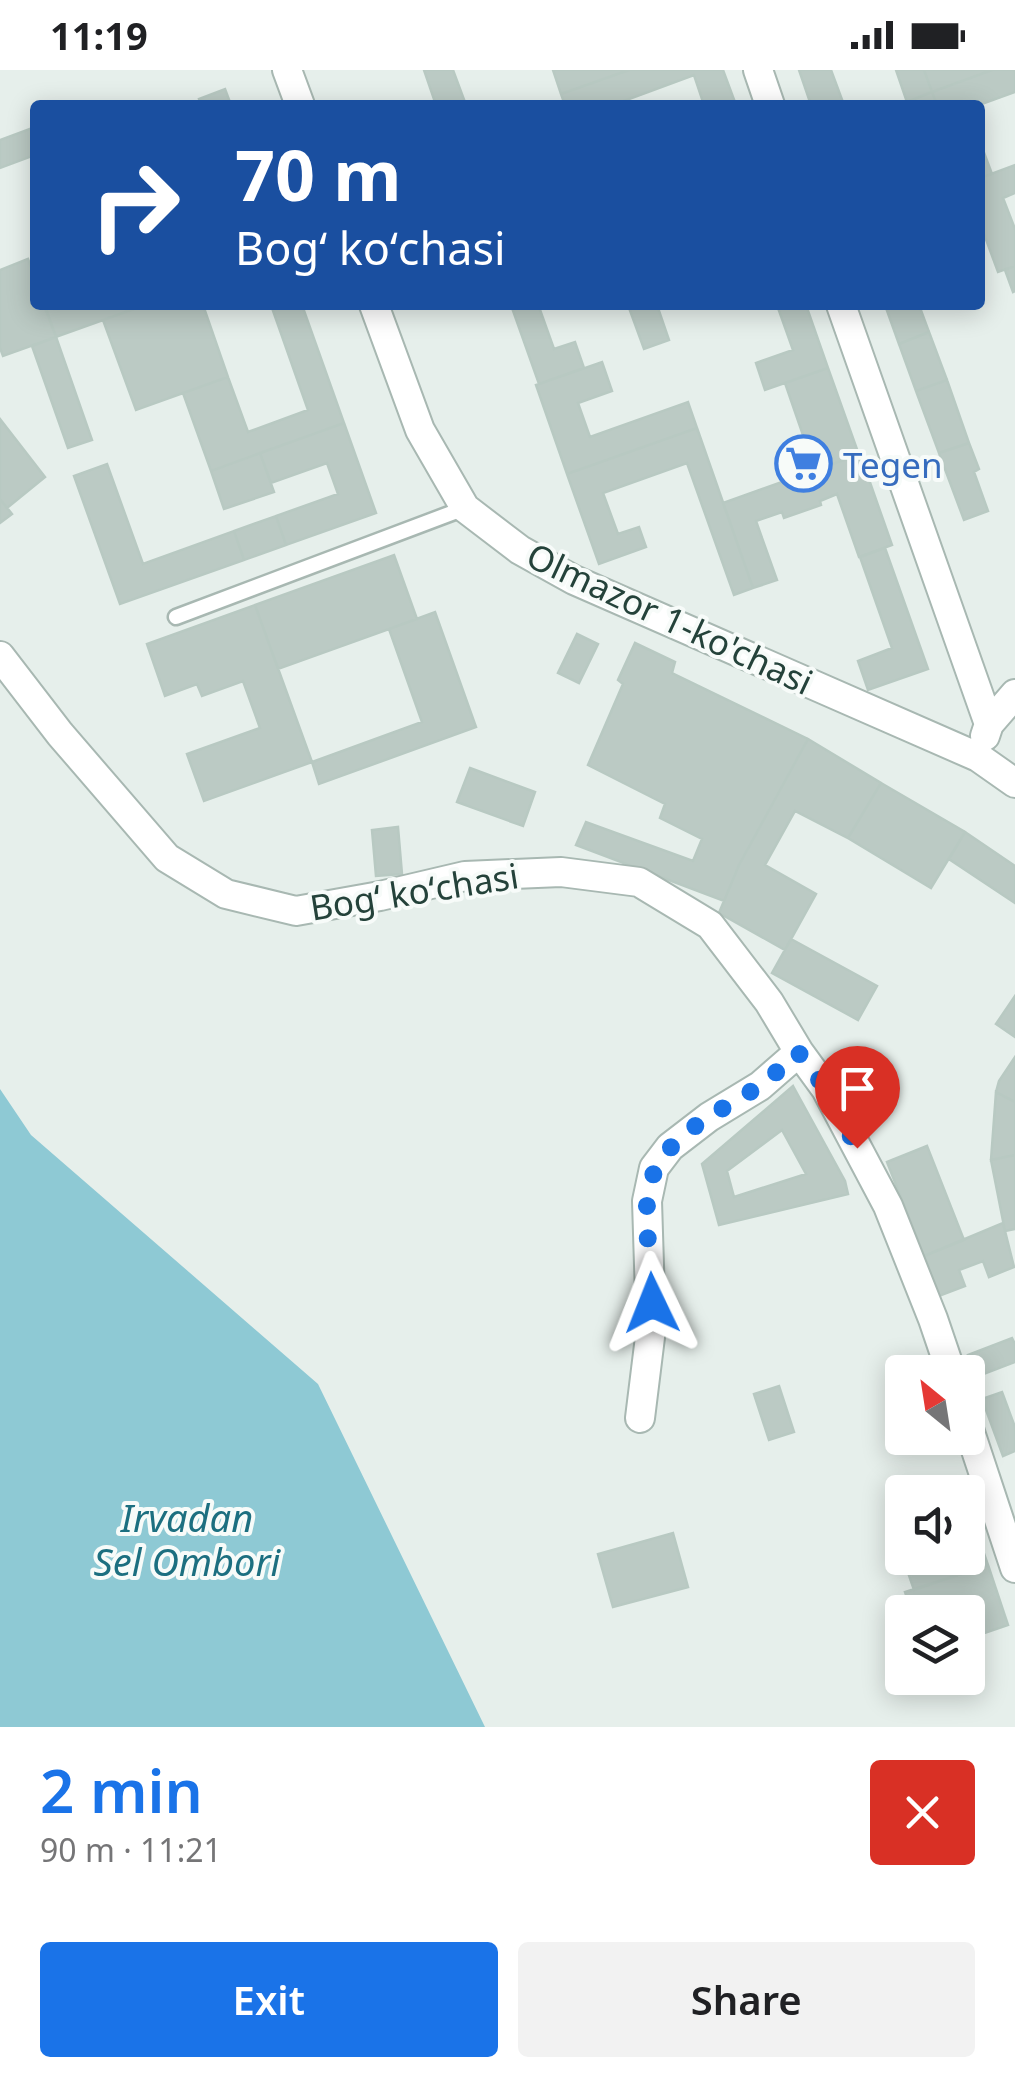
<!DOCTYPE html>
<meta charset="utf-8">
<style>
:root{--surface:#fff;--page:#f2f2f2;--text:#202124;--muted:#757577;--accent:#1a73e8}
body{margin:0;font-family:"Noto Sans",sans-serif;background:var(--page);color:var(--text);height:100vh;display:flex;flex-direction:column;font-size:38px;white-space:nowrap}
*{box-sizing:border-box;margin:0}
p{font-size:32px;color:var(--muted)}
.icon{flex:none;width:55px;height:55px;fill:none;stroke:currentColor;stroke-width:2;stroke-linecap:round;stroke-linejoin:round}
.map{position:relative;height:1657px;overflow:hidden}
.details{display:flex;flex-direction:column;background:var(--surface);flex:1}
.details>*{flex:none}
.hud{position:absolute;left:30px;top:30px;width:955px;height:210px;border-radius:10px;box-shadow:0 5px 25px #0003;background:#1a4fa0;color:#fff;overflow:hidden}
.needle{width:65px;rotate:330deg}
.fabs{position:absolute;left:885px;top:1285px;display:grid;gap:20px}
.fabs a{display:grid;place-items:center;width:100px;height:100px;border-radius:10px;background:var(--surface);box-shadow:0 5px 25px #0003;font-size:50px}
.pin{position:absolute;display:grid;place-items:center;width:85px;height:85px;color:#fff;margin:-102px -42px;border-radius:50% 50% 50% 0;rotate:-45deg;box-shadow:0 0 10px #0007}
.pin .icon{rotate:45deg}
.me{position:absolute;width:110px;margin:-55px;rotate:358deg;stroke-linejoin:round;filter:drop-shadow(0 0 8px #0008)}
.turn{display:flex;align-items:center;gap:35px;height:210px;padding:0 40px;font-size:45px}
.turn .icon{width:130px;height:130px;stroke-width:2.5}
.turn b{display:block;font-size:70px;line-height:85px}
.round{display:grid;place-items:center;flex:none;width:105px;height:105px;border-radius:10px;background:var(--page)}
.summary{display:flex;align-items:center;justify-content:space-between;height:170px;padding:0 40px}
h1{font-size:60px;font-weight:600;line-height:75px;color:var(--accent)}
.action{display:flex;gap:20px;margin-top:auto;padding:20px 40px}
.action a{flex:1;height:115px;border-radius:10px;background:var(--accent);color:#fff;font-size:40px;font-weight:600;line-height:115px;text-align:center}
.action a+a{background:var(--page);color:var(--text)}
.status{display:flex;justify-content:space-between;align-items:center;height:70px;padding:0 50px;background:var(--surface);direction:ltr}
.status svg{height:28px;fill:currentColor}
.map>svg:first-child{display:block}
</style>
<div class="status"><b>11:19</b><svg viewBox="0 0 49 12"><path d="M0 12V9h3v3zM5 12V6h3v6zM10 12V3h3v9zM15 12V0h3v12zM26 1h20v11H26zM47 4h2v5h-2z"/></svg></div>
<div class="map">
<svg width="1015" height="1657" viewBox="0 0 1015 1657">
<rect width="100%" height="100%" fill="#e6efeb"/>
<path fill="#8ec9d4" d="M0 1019 31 1065 318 1314 485 1657H0Z"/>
<path fill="#bbcac4" stroke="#b8c9c2" stroke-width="2.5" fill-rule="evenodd" d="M424 0H453L466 35H436Z
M553 0H629L561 24Z
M629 0H723L736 35H704L694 5 613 35H565L561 24Z
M799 0H831L844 35H811Z
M896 0H924L932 22 907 32Z
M924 0H992L932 22Z
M992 0H1015V22L979 35H937L932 22Z
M225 19 231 35H201L199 29Z
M932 22 937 35H898L907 32Z
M35 57V85L0 98V70Z
M980 72 992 104 980 108Z
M1015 95V123L1003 128 1015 159V196L998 202 980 153V108Z
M28 189 35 208V235H44L56 267 3 286 0 278V200Z
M1015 196V221L1013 222 1005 200Z
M58 235H145L56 267 46 239Z
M145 235H203L228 307 136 340 103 250Z
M271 235H302L344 353 211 401 183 323 228 307 248 362 308 340Z
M511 235H544L539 237 554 279 575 272 584 298 539 314Z
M628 235H657L669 270 644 279Z
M777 235H806L828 298 765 320 756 293 793 280Z
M885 235H919L929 262 899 274Z
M929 262 947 310 916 321 899 274Z
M56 267 92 370 68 378 32 276Z
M602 292 612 321 578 333 590 367 688 332 697 358 567 404 536 315Z
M828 298 859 385 815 400 785 313Z
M947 310 969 373 939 383 916 321Z
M0 349 45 407 7 438 0 429Z
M344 353 376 443 286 475 276 446 338 424 327 393 271 413 260 383Z
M697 358 753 518 734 525 687 393 603 423 618 464 639 457 646 477 599 494 567 404Z
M969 373 979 399 974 402 988 441 964 450 939 383Z
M260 383 274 422 224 439 211 401Z
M860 384 892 475 859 487 837 424 820 431 821 435 784 448 782 442 756 451 777 510 753 518 723 433Z
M107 394 143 494 234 461 244 490 120 534 74 406Z
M0 429 12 444 0 453Z
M276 446 286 475 244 490 234 461Z
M885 478 928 599 868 620 858 591 892 578 860 487Z
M394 485 417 549 278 599 255 535Z
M255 535 312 692 204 731 187 684 260 658 243 611 202 626 197 614 165 626 147 574Z
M435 542 476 657 319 714 312 692 422 652 389 559Z
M577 564 598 574 579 613 558 603Z
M635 573 675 592 672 603 808 669 739 795 724 831 576 775 586 752 693 791 702 769 660 748 665 734 588 695 623 614 618 610Z
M808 669 881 713 848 768 795 741 765 795 816 824 785 880 719 843 739 795Z
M470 698 535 722 523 756 457 732Z
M881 713 965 762 931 818 848 768Z
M398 757 402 804 376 806 372 760Z
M965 762 1015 796V833L949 789Z
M791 869 877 916 858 950 772 903Z
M1015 926V967L996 954Z
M1015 987V1032L996 1022 999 1011Z
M793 1016 845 1111 848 1124 719 1155 702 1094ZM782 1060 806 1104 734 1127 727 1101Z
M996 1022 1015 1032V1085L991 1090Z
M927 1076 964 1170 924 1186 887 1092Z
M1015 1085V1159L1005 1161 991 1090Z
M1003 1153 1014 1197 989 1207 983 1191 959 1200 965 1216 939 1226 924 1186Z
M1012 1268 1015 1274V1292L976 1307 968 1285Z
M779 1316 794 1362 769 1370 754 1324Z
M1002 1322 1015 1357V1381L1003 1386 982 1329Z
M968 1438 988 1495 914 1520 903 1488H968Z
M902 1460V1486L895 1463Z
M673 1463 688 1517 613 1537 598 1484Z
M988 1495 1008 1555 976 1566 964 1532 931 1542H912L905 1522Z"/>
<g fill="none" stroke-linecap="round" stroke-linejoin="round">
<defs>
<path id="service" d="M176 547 465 438"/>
<path id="minor" d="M287 0 300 35
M758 0 770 35
M374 235 420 360 465 438 520 480 574 510 978 687 1015 713
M841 235 989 654
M0 586 60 664 167 788 226 824 296 841 380 826 465 806 561 802 639 812 710 855 769 932 799 982 826 1019 888 1136 933 1249 951 1302
M985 666 989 654 1015 624
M640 1348 651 1259 647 1131 654 1098 670 1077 709 1047 760 1016 799 982
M968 1356 1015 1498"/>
</defs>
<use href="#service" stroke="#a8b8b2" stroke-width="19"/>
<use href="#minor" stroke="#a8b8b2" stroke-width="32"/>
<use href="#service" stroke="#fff" stroke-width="14"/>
<use href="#minor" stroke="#fff" stroke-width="28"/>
</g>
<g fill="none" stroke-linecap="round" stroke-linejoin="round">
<path stroke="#1a73e8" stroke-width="18" stroke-dasharray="0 32.4" d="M652 1233C651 1200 646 1166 647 1133 650 1071 713 1046 758 1017 773 1007 785 993 798 982L826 1019 857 1078"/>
</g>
<defs>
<symbol id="supermarket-ring" viewBox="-11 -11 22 22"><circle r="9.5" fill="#f7fbf9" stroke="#3f7fe0" stroke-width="1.5"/><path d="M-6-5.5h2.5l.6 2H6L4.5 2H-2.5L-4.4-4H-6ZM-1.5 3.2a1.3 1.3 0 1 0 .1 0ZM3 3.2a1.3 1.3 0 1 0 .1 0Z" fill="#3f7fe0"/></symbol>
</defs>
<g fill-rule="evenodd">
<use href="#supermarket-ring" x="772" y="362" width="63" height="63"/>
</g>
<g text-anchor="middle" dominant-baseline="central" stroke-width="8" stroke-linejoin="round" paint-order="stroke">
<g font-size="35" fill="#366cbe" stroke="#f7fbf9" text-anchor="start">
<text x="843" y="394">Tegen</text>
</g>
<g font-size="35" fill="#24423a" stroke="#f7fbf9">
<text transform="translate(670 548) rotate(25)">Olmazor 1-ko'chasi</text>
<text transform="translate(414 821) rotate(-9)">Bogʻ koʻchasi</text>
</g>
<g font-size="38" font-style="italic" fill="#1c6f80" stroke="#f7fbf9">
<text x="187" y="1447">Irvadan<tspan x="187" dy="44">Sel Ombori</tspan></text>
</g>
</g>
</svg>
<div class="fabs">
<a><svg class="needle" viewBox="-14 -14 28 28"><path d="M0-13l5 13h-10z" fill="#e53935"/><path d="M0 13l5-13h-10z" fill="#757577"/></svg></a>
<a><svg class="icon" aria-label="sound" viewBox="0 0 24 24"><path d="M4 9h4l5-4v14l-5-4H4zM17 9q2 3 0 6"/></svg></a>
<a><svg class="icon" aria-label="layers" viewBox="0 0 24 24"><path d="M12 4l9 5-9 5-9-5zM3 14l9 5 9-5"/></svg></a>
</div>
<div class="pin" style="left:857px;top:1078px;background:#d93025"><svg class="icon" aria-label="arrive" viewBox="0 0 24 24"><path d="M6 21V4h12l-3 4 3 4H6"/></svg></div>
<svg class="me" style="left:652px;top:1233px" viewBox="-20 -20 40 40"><path d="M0-17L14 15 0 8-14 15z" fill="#1a73e8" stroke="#fff" stroke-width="4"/></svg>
<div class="hud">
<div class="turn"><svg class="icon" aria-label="right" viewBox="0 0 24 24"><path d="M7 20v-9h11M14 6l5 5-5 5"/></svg><div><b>70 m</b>Bogʻ koʻchasi</div></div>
</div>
</div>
<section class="details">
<div class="summary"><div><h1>2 min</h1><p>90 m · 11:21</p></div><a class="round" style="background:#d93025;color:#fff"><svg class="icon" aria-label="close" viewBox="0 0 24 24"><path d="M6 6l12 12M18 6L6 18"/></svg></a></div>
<div class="action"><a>Exit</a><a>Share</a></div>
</section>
